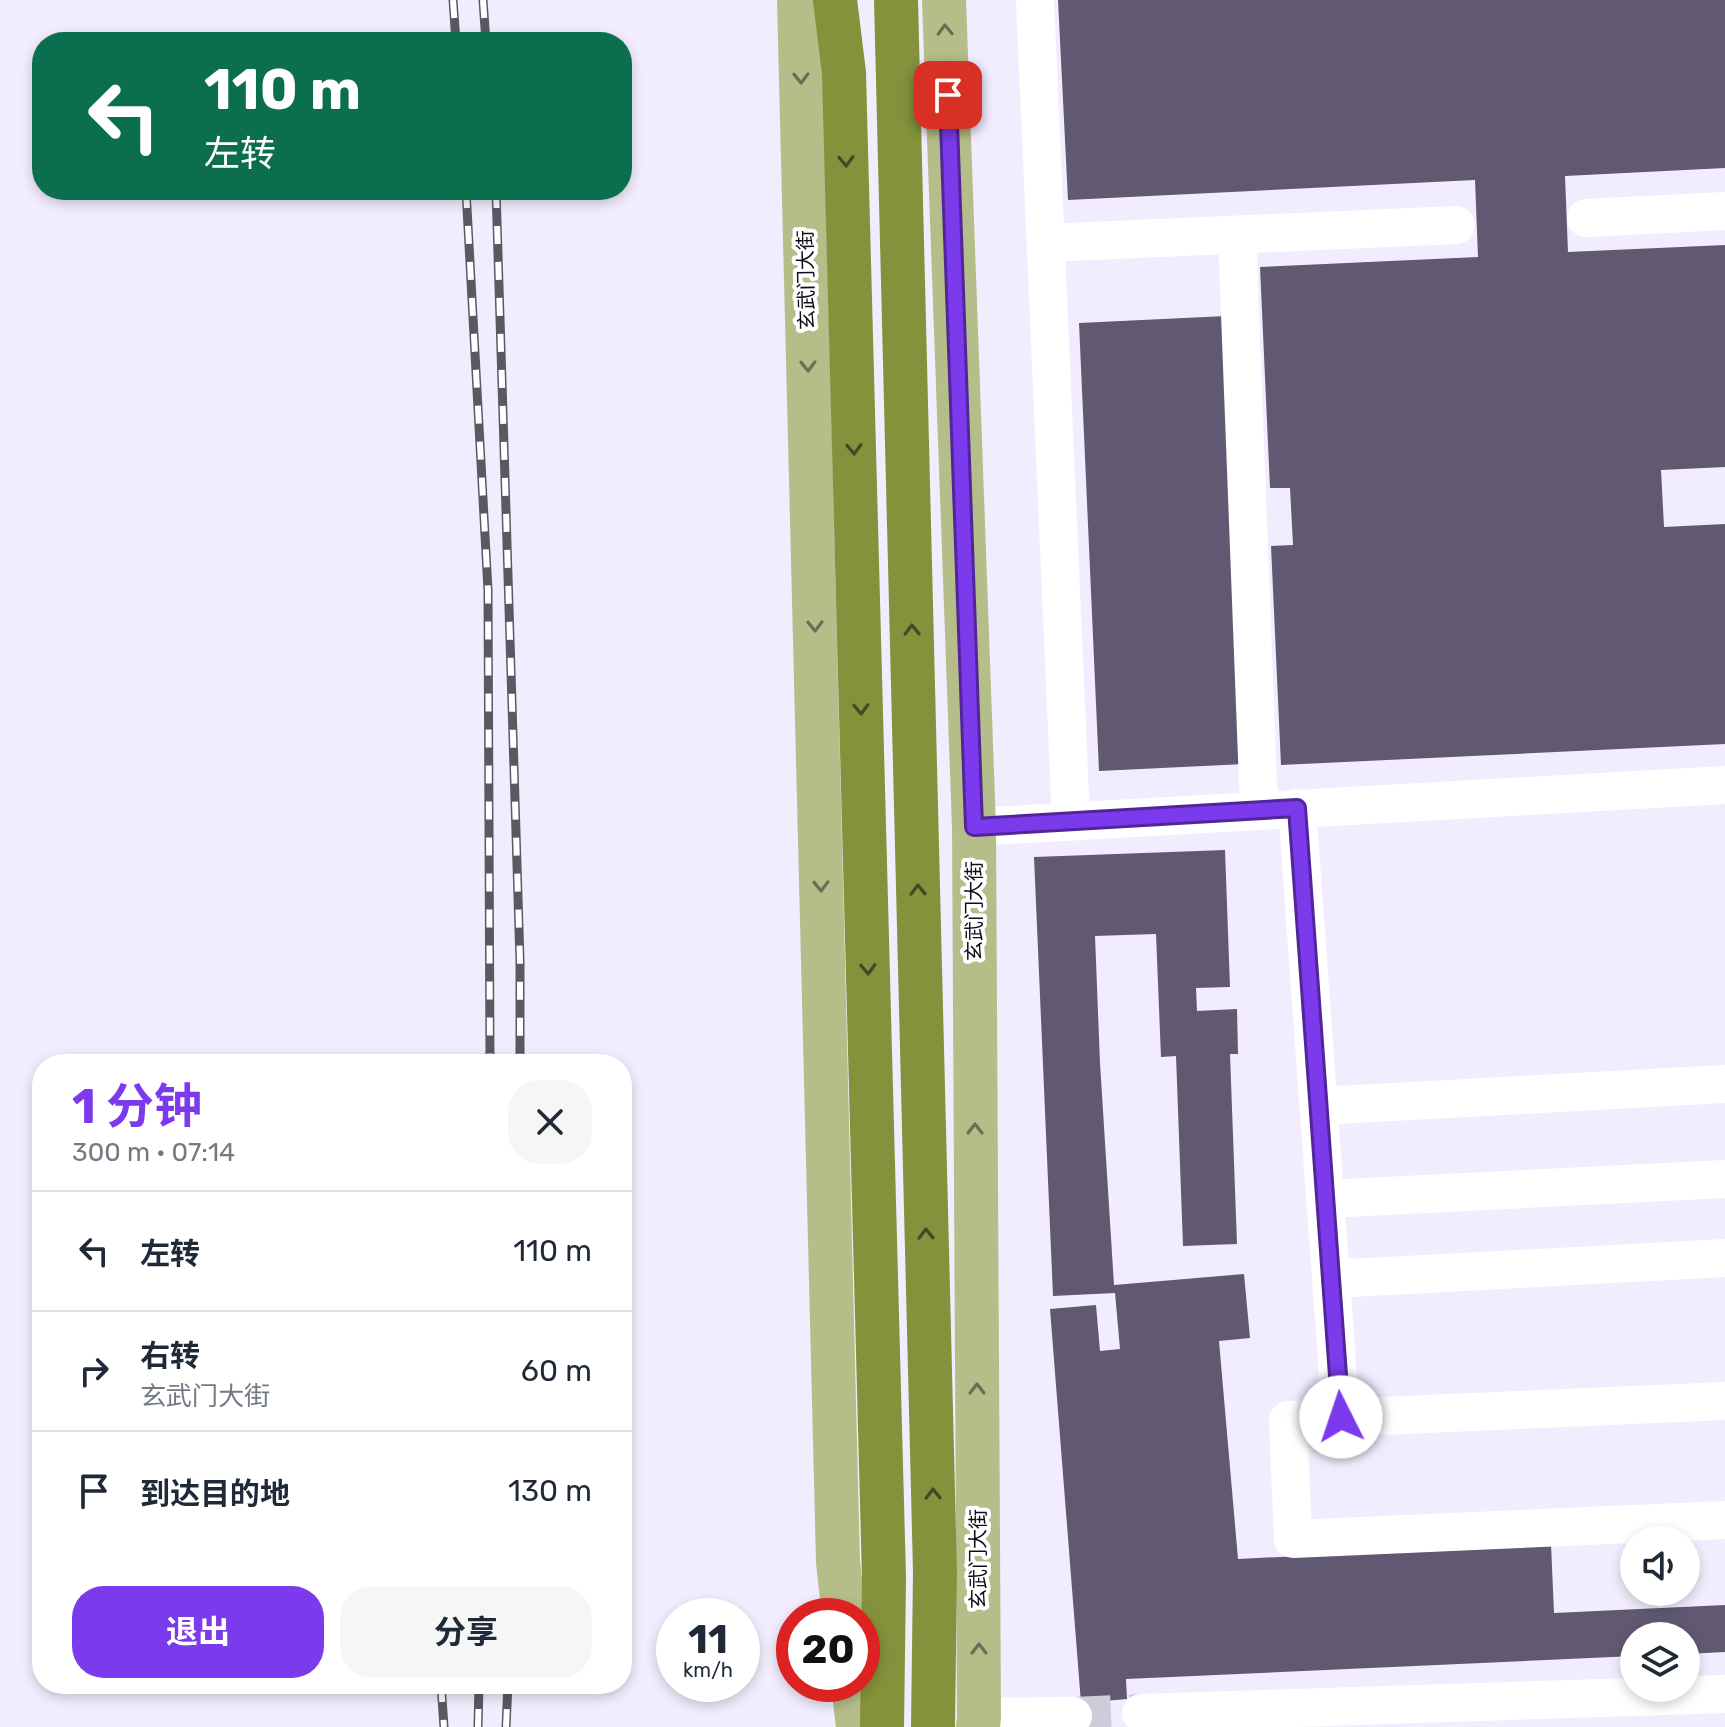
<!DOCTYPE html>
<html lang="zh">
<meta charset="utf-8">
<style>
:root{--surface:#fff;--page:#f6f6f7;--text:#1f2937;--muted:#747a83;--line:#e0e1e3;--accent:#7c3aed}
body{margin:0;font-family:Rubik,"Noto Sans SC",sans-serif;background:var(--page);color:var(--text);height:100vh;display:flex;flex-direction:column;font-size:30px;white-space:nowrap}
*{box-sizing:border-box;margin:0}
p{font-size:26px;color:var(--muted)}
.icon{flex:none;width:44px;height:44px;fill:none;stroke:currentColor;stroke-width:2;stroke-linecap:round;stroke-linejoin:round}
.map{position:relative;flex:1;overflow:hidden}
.details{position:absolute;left:32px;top:1054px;width:600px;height:640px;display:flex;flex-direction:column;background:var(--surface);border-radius:32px;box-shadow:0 4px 12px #0003}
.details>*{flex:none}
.guide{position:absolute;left:32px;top:32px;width:600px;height:168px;border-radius:32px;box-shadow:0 4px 12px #0003;background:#0b6e4f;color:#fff;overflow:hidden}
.controls{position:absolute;left:1620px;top:1526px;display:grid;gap:16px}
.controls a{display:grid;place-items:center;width:80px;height:80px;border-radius:50%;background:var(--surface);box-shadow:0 4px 12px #0003;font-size:40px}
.speed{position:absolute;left:656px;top:1598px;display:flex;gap:16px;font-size:40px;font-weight:700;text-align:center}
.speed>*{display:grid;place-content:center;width:104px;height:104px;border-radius:50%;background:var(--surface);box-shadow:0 4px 12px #0003;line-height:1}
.speed small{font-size:20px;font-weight:400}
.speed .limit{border:12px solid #d22;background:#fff;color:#111}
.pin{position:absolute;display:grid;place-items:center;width:68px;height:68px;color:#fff;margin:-34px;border-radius:16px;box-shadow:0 4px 12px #0006}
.me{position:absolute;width:88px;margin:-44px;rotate:356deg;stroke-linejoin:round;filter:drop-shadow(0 0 6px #0008)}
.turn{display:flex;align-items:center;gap:28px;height:168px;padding:0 40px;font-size:36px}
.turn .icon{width:104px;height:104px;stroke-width:2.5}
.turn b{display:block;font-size:56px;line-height:68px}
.round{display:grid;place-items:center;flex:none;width:84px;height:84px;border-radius:32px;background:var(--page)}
.headline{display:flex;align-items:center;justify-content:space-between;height:136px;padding:0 40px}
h1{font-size:48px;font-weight:700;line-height:60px;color:var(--accent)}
.primary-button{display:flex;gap:16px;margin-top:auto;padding:16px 40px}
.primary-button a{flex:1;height:92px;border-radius:32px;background:var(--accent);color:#fff;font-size:32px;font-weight:700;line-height:92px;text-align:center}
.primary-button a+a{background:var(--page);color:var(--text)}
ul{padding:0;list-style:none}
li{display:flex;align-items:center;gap:24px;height:120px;padding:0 40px;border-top:2px solid var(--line)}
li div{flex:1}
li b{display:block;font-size:30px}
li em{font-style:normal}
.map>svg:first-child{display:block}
</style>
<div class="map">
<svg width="1725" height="1727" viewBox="0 0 1725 1727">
<rect width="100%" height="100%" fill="#f2edfe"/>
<path fill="#605971" d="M1058 0H1725V168L1565 176 1568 252 1725 245V467L1661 470 1664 527 1725 524V744L1281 765 1271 546 1293 545 1290 488H1270L1260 267 1478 257 1475 180 1068 200Z
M1226 316 1245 764 1099 771 1079 323Z
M1225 850 1230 987 1196 988 1197 1011 1237 1009 1238 1054H1230L1237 1244 1183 1246 1176 1056 1161 1057 1156 934 1095 936 1100 1063 1114 1285 1244 1274 1250 1338 1219 1341 1238 1559 1551 1544 1554 1613 1725 1605V1652L1686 1654V1636H1634V1656L1126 1679 1127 1699 1081 1703 1050 1309 1096 1305 1100 1351 1120 1349 1115 1293 1053 1296 1034 857Z"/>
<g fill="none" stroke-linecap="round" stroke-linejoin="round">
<path stroke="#d0cbdb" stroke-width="38" stroke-dasharray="38 19" stroke-linecap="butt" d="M1073 1716 1141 1713"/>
<path stroke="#fff" stroke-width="38" d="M1035 0 1071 820
M1586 218 1725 211
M1237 235 1259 810
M1046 243 1456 225
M1297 808 1341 1417
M974 827 1725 785
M1318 1106 1725 1084
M1325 1199 1725 1179
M1331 1279 1725 1258
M1725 1401 1288 1420 1293 1539 1725 1520
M1141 1713 1725 1694
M979 1717 1073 1716"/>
<path stroke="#b5be89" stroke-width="44" d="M799 0 838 1562 844 1616
M944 0 974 827 979 1717 978 1727
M853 1684 858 1727"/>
<path stroke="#84923b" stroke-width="44" d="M835 0 844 73 884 1578 882 1727
M896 0 935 1572 933 1727"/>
<defs>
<path id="rail" d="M453 0 456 42
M483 0 486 42
M466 190 488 590 490 1064
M496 190 520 961V1064
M441 1684 444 1727
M478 1727 479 1684
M506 1727 508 1684"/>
</defs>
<use href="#rail" stroke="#5b5864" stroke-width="9"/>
<use href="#rail" stroke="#fff" stroke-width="6" stroke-dasharray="18" stroke-linecap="butt"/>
</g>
<defs><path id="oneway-chevron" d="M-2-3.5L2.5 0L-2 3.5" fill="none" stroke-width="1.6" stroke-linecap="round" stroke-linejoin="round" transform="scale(2)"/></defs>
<g stroke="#6a6e55">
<use href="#oneway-chevron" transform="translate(945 30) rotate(-92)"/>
<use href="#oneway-chevron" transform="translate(801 78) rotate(89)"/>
<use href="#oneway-chevron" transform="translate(808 366) rotate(89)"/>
<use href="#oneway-chevron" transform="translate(815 626) rotate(89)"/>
<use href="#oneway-chevron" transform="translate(821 886) rotate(89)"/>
<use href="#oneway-chevron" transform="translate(975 1129) rotate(-90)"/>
<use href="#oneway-chevron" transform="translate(977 1389) rotate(-90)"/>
<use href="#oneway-chevron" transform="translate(979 1649) rotate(-90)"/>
</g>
<g stroke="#434826">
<use href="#oneway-chevron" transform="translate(846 161) rotate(88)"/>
<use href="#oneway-chevron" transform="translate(854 449) rotate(88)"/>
<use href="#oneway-chevron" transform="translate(912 630) rotate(-91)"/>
<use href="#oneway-chevron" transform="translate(861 709) rotate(88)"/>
<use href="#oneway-chevron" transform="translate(918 890) rotate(-91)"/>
<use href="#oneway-chevron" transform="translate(868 969) rotate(88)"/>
<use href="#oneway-chevron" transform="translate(926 1234) rotate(-91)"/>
<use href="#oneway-chevron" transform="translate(933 1494) rotate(-91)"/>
</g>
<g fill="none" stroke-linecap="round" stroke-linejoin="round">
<defs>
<path id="route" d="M948 95 974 827 1297 808 1341 1417"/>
</defs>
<use href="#route" stroke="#51269a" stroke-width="20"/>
<use href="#route" stroke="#7c3aed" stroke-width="14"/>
</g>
<g text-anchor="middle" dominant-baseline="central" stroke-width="8" stroke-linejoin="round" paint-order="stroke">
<g font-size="20" fill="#0e0c15" stroke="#fff">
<text transform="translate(806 280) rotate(-91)">玄武门大街</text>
<text transform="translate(974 911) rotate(-90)">玄武门大街</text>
<text transform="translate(978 1559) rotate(-90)">玄武门大街</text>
</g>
</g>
</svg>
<div class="controls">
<a><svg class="icon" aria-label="sound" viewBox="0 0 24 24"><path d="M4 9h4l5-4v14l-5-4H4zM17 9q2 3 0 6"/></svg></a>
<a><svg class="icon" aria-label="layers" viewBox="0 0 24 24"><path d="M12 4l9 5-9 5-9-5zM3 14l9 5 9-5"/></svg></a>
</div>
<div class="speed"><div>11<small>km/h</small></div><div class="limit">20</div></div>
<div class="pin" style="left:948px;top:95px;background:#d93025"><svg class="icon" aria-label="arrive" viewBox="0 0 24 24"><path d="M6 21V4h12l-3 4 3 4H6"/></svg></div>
<svg class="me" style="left:1341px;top:1417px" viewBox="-20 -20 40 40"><circle r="19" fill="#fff"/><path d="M0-13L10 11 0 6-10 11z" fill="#7c3aed"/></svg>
<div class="guide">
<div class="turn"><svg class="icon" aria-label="left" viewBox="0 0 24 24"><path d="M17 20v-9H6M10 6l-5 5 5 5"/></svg><div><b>110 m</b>左转</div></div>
</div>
<section class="details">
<div class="headline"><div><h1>1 分钟</h1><p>300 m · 07:14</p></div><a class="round"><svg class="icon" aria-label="close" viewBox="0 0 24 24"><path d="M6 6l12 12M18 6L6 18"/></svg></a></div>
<ul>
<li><svg class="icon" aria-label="left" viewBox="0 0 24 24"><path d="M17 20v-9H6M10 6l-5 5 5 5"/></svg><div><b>左转</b></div><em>110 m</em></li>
<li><svg class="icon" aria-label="right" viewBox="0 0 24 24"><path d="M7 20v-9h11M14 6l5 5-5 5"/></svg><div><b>右转</b><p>玄武门大街</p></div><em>60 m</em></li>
<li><svg class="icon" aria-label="arrive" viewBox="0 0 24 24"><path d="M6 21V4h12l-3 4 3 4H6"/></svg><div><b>到达目的地</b></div><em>130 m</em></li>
</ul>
<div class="primary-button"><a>退出</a><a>分享</a></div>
</section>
</div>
